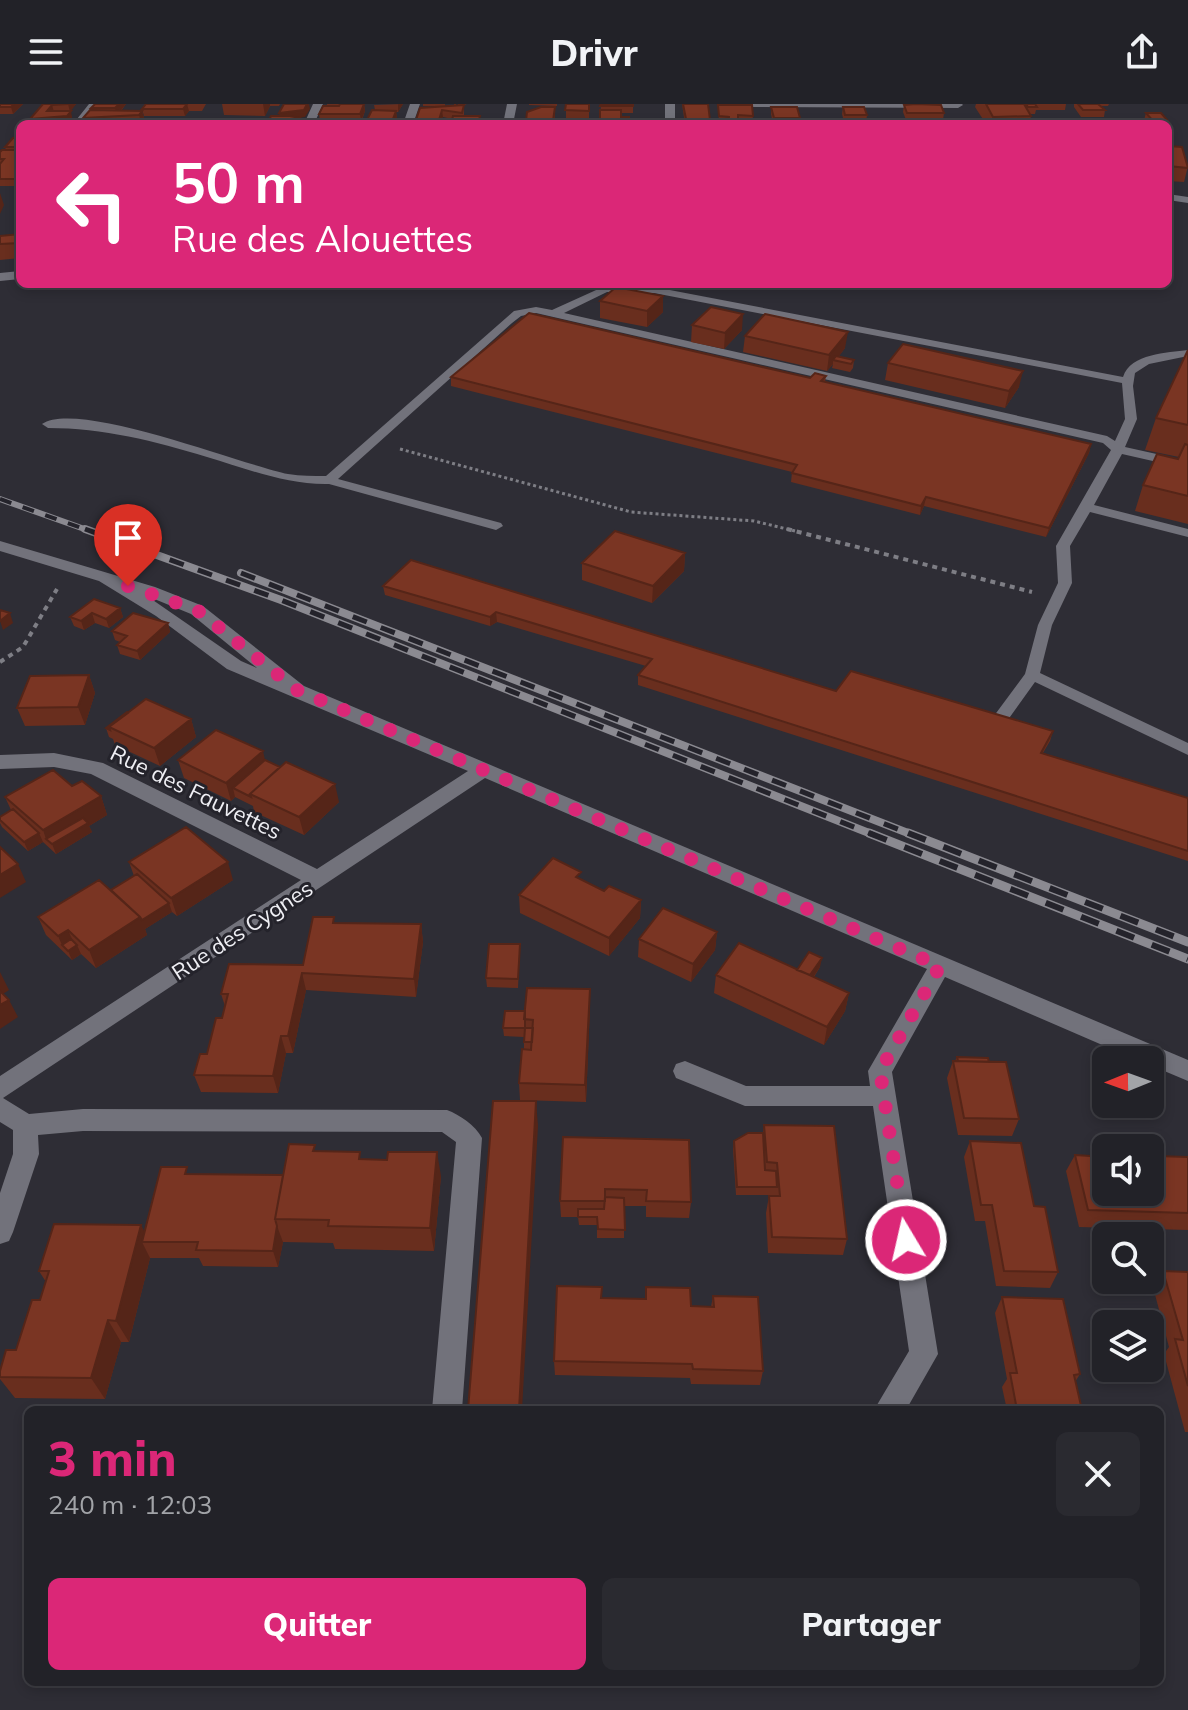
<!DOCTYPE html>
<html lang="fr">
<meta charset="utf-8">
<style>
:root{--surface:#222228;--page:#2a2a30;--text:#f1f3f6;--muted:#a2a4a8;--line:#3f3f45;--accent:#db2777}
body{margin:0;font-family:Mulish,sans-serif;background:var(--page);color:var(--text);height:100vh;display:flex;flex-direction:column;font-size:30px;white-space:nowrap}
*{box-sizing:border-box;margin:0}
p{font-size:26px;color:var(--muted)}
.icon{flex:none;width:44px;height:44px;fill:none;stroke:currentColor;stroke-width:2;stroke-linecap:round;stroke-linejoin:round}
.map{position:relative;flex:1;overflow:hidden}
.details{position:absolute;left:24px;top:1302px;width:1140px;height:280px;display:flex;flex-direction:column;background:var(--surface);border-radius:12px;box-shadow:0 4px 12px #0003,0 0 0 2px var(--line)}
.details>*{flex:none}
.banner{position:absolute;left:16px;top:16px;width:1156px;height:168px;border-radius:12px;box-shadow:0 4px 12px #0003,0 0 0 2px var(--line);background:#db2777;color:#fff;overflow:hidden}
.needle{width:52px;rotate:269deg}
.buttons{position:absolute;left:1092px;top:942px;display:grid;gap:16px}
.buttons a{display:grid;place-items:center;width:72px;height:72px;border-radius:12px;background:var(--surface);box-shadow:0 4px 12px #0003,0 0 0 2px var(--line);font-size:40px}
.pin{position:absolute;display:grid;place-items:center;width:68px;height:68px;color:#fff;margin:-82px -34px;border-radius:50% 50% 50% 0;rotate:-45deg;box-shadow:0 0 8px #0007}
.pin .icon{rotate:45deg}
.me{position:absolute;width:88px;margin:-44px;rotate:351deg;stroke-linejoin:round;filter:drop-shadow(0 0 6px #0008)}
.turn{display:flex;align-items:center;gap:28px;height:168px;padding:0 24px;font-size:36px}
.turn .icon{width:104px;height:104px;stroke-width:2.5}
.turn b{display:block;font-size:56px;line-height:68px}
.round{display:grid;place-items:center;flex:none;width:84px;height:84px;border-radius:12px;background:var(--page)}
.headline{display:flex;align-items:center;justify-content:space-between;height:136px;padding:0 24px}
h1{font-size:48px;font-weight:800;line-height:60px;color:var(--accent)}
.primary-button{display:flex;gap:16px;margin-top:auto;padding:16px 24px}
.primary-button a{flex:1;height:92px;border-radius:12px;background:var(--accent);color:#fff;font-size:32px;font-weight:800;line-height:92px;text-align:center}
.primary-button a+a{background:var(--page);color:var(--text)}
header{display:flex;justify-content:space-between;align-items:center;height:104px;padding:0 24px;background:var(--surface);font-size:36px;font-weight:800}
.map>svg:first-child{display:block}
</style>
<header><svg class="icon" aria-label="menu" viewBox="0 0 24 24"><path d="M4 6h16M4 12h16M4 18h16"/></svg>Drivr<svg class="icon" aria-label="share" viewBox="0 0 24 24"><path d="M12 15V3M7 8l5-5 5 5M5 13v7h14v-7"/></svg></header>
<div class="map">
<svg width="1188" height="1606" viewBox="0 0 1188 1606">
<rect width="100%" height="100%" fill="#2e2d35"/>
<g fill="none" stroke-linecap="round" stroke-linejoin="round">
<path stroke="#7e7e85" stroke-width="3" stroke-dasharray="3 3" stroke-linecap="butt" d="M400 345 631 408 754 417 795 427"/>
<path stroke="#7e7e85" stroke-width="4" stroke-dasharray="5 5" stroke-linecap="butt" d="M787 425 1032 488
M0 558 23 543 57 485"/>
<path fill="#72727b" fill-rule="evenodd" d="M605 182 654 183 1123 273C1131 249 1167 249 1188 246V252L1149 260 1135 269 1133 282 1137 315 1125 343 1188 357V365L1122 350 1094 401 1188 425V433L1090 408 1070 442 1072 479 1052 521 1040 569 1188 639V651L1035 578 1002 624 996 625 988 620 1025 570 1038 521 1058 479 1056 442 1111 346 1103 339 536 209 521 212 512 219 338 375 501 419 503 422 496 426 329 380C286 381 248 365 207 353 155 337 103 324 48 324L42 320C77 295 243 361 288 370 301 372 313 372 326 372L514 207 536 203 552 206ZM607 188 654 189 1122 279 1125 315 1115 337 1107 332 564 209Z"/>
<path fill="#72727b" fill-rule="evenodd" d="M89 0H99L83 20H73Z
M313 0H323L314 20H304Z
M410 0H420L413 20H403Z
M507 0H517L513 20H503Z
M665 0H675V20H665Z
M737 0H962L963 1 958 4 742 3Z
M20 89V98L14 97V92Z
M1168 90 1188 93V99L1168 96Z
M20 167V175L0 177V169Z
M0 437 155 483 203 502 304 582 1188 956V977L1150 961V956H1137L945 873 892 968 938 1250 906 1306H874L909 1247 873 1002H745L676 974 673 967 676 960 685 957 746 982H870L868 967 927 865 485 674 3 994 29 1010 83 1005 447 1006C460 1011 475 1021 482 1034L462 1306H432L456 1038 442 1028 83 1027 38 1031 39 1050 13 1128 9 1137 0 1140V1089L13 1050V1026L0 1018V972L301 776 91 670 54 663 0 665V651L54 649 103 659 317 765 468 667 227 565 156 512 99 477 0 447ZM147 492 191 510 257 564 241 557Z"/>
<defs>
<path id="rail-far2" d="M0 395 90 427"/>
<path id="rail-far1" d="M85 425 281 496 874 731
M241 469 913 731"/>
<path id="rail" d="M869 729 1188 855
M908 729 1188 838"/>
</defs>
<use href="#rail-far2" stroke="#8b8a91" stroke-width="6"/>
<use href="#rail-far1" stroke="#8b8a91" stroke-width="8"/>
<use href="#rail" stroke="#8b8a91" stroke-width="9"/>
<use href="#rail-far2" stroke="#24232b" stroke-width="4" stroke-dasharray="12" stroke-linecap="butt"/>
<use href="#rail-far1" stroke="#24232b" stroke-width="5" stroke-dasharray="15" stroke-linecap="butt"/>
<use href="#rail" stroke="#24232b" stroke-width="6" stroke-dasharray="19" stroke-linecap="butt"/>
</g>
<path fill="#692e1e" d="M0 0H23L13 10H0Z
M43 0H76L70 7 72 14 69 19 31 17Z
M126 0 121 7H142L144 14 141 18H158L159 20H137L138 19 85 20 83 14 92 6 91 4Z
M146 0H206L202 7H189L185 12H144L142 5Z
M222 0H280L279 2H270L265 12 224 11Z
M327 0H364L365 7 362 16H367L375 6 374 1 403 0 398 8H396L397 14 395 20H336L337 17H320L319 10 327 2Z
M423 0H445V2L454 1V0H456V1H458V0H467L464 1V12H480V20H451L452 15 443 13 441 20H417L416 16 444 2H423Z
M529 0H557V2L529 1Z
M566 0H589V20H566Z
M601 0H633V9H621V13H629V20H600Z
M682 0 710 16 709 20H685Z
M976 0H1066L1065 6H1036L1035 10H1030L1031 12 1029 20H986L975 3Z
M1074 0H1109L1108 2H1101L1105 6 1104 13H1081L1074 3Z
M718 1 753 12 752 18 719 17Z
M904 1 944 9 943 16H906L903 8Z
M771 3 800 14 799 20H773L771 10Z
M843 3 867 11 866 19 844 18 842 10Z
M1146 9 1168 17 1167 20H1148L1144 16Z
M555 10 554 20H526V17Z
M20 33V79L17 82H0V48L6 46 5 43Z
M1168 42 1188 62 1184 78 1168 77Z
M20 130V154L0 156V132Z
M600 197 663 208 647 223 600 214Z
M692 221 742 226 724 245 691 238Z
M745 232 845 244 839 252 854 256 853 264 850 268 832 264 833 260 827 267 743 248Z
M1188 246V420L1135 407 1143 381 1179 353 1145 346 1156 314Z
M888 259 1019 283 1005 304 885 276Z
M826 272 825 278 1091 340 1089 349 1046 433 924 402 920 411 791 378 792 368 451 282V273L810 274Z
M685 449 684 467 652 499 582 476V459Z
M383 482 836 587 1053 627 1050 637 1043 649 1188 694V757L638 581V571L646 562 497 518 490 522 385 491Z
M120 504 123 513 109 524 95 519 84 526 74 522 70 513Z
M168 519 170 528 140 556 120 550 117 541 120 538 115 536 112 527Z
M89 571 95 589 85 621 25 622 17 604Z
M191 615 196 633 160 662 115 641 113 635 109 633 106 624Z
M178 656H265L339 698 304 731 254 708 253 702 235 693 231 697 184 674Z
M72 682 101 692 107 711 89 722 92 728 56 750 43 738 28 747 2 723 0 719V713L11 706 5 693Z
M129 758 233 776 177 812 172 808 145 825 147 831 96 864 81 850 72 856 46 831 38 813 111 786 134 772Z
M604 787 641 796 640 814 609 852 520 809 519 791Z
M336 819 421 820 423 838 416 893 306 886 293 949H286L278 989 201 988 194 971 207 950 222 914 225 902 221 890 303 861Z
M717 828 715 846 691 878 638 853 639 835Z
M520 840 518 884 487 883 486 874Z
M820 863 814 873 849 889 845 907 824 941 714 889 716 871Z
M590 903 586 998 520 996 519 979 524 945V933L504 932 503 924 525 907Z
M957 953 989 958 1019 1015 1012 1032 958 1031 947 974 953 957H955Z
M764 1021 847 1135 843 1151 768 1149 766 1109 769 1092 775 1091H736L733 1045 734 1037 763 1029Z
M563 1033 691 1098 689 1114 646 1113V1102H624V1134H597V1121H579L578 1113H561L560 1097Z
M970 1037 1058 1168 1050 1184 996 1182 985 1117H975L964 1053Z
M317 1048 361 1055 441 1072 434 1147 335 1145 333 1139 283 1138 278 1163 203 1162 199 1154H150L129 1238H121L105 1295 15 1294 0 1275V1267L16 1246 40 1196 46 1178 39 1167 145 1127 190 1070 283 1071Z
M1075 1051 1154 1057 1157 1052 1188 1053V1126L1079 1123 1066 1067Z
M1163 1167 1188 1168V1328H1185L1164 1250 1169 1243 1153 1183Z
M713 1192 763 1267 760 1281 691 1280 690 1274 555 1271 554 1257 601 1194 691 1202 711 1203Z
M1002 1193 1080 1270 1075 1278 1082 1306H1007L1002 1283 1007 1275 995 1209Z"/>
<path fill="#552518" d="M14 0H23L13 10 11 3Z
M68 0H76L70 8Z
M119 0H126L117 11 115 4Z
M187 0 189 7 185 12 183 5Z
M263 0H270V2L265 12Z
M309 0 310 5 305 13 280 16 279 9Z
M364 0 365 7 361 17 360 10Z
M398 0H403L398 8Z
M52 1 54 8 71 7 72 14 69 19 63 20H32L30 15 47 7Z
M442 6 443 13 441 20H440L439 16Z
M142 7 144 14 141 19 139 11Z
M396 7 397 14 395 20H391Z
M20 69V79L17 82 15 75Z
M0 89 4 101 0 110Z
M663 192V208L647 223V207Z
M743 210 742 226 724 245 725 229Z
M848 228 845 244 836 256H833V260L827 267 829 251Z
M1023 267 1019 283 1005 304 1009 287Z
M1091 340 1089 349 1046 433 1049 424Z
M926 393 924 402 920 411 921 402Z
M685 449 684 467 652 499 653 482Z
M120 504 123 513 109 524 106 515Z
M496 508 497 518 490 522V513Z
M10 509 13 519 3 526 0 517Z
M92 509 95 519 84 526 81 517Z
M168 519 170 528 140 556 137 547Z
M89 571 95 589 85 621 78 603Z
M191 615 196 633 160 662 154 644Z
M263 647 267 665 233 684 235 693 231 697 226 679Z
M335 680 339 698 304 731 299 713Z
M101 692 107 711 89 722 92 728 56 750 52 740 46 735 43 726Z
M39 729 43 738 28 747 24 738Z
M228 758 233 776 177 812 171 794Z
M18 760 26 778 0 794V771Z
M641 796 640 814 609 852V834Z
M169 799 172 808 145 825 147 831 96 864 89 846 140 813Z
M421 820 423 838 416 893 414 875Z
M68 826 75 842 77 841 81 850 72 856 68 847 62 841 66 850 58 832Z
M717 828 715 846 691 878 693 860Z
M822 854 820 863 808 881 810 872Z
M0 868 9 886 0 892Z
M302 869 306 886 293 949 288 932Z
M590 885V903L586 998 585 981Z
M849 889 845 907 824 941 827 923Z
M9 896 18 913 0 925V901Z
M281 932 286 949 278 989 273 972Z
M536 997 538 1022 522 1306H519Z
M437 1048 441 1072 434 1147 430 1124Z
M141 1121 150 1138H142L150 1154 129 1238 116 1217Z
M277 1122 283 1138 278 1163 273 1147Z
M108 1216 121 1238 105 1295 91 1274Z"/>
<path fill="#7a3523" stroke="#552518" stroke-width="2" d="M0 0H14L11 3H0Z
M43 0H68L52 1 47 7H71L67 12 30 15Z
M95 0H119L115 4H91Z
M146 0H187L183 5H142Z
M284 0H307L304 6 279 9Z
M340 0H364L360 10H319L323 2H339Z
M566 0H589V7L565 6Z
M601 0H633V2H600Z
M683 0H708L710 16 686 15Z
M916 0 941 1 944 9H907L904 1Z
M986 0H1024L1031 12 993 13Z
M1026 0H1035L1037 3H1028Z
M1078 0H1098L1105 6H1083Z
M464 1 462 9 442 6 439 16H416L420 4Z
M718 1H752L753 12 738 11V18H764V20H714V17H729V13L719 12Z
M541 3H555L553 17H526L527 8Z
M771 3H797L800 14H774Z
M843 3H864L867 11H845Z
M90 6 142 7 139 11 83 14Z
M372 6 396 7 391 20H336L339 15 367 16Z
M600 6H621V13H629V18H600Z
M1146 9H1161L1168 17H1153Z
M271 12H290L300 14 295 20H293L292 16H269Z
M453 12H480L478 20H451Z
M250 16H292L290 20H248Z
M28 17H62L60 20H25Z
M942 17 951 20H907L906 19Z
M138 18H158L157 20H137Z
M20 33V43H5L13 34Z
M1168 42 1182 43 1188 64 1168 62Z
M2 46H20V69L15 75H0V60L4 55H0V48Z
M20 130V139L0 140V132Z
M616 183 663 192 647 207 600 197Z
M711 203 743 210 725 229 692 221Z
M529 209 810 274 815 269 826 272 821 277 1091 340 1049 424 926 393 921 402 792 369 797 361 451 273Z
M765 210 848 228 829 251 745 232Z
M903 240 1023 267 1009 287 888 259Z
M1188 246V321L1156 314Z
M836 252 854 256 851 260 833 256Z
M1185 340 1188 341V392L1143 381 1157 350 1178 355Z
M615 427 685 449 653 482 582 459Z
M411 456 836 587 851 567 1053 627 1041 649 1188 694V747L638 571 652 555 496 508 490 513 383 482Z
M94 495 120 504 106 515 92 509 81 517 70 513Z
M0 506 10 509 0 517Z
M133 509 168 519 137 547 117 541 127 532 112 527Z
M89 571 78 603 17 604 30 572Z
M146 595 191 615 154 644 109 623Z
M127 608 128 609 109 623 110 626 106 624Z
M216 626 263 647 226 679 178 656Z
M265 656 280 663 250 690 251 693 233 684Z
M286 658 335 680 299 713 250 690Z
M53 666 72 682 82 677 101 692 43 726 5 693Z
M13 705 39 729 24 738 0 716V713Z
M83 714 88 719 52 740 46 735Z
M186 723 228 758 171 794 129 758Z
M0 743 18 760 0 771Z
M553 754 581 768 576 773 604 787 609 782 641 796 609 834 519 791Z
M137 770 169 799 142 816 140 813 111 786Z
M99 776 140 813 89 846 68 826 58 832 38 813Z
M663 804 717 828 693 860 639 835Z
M313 813H334L333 819 421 820 414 875 302 869 288 932H281L273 972 194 971 200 950H207L216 914H222L228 890H221L229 860 303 861Z
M71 835 77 841 68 847 62 841Z
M739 839 849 889 827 923 716 871Z
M489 840H520L518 875 486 874Z
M809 848 822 854 810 871 797 866Z
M527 884 590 885 585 981 519 979 522 945 531 946 533 916 524 915Z
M0 887 9 896 0 901Z
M505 907H525V924H503Z
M525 924H533L532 938H524Z
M957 953 988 954 989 958 958 957Z
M953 957 1006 958 1019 1015 964 1014Z
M493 997H536L519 1306H468Z
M764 1021 834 1022 847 1135 772 1133 769 1092H780L777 1059 767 1058Z
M748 1029H763L765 1066 776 1067 777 1083H737L734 1037Z
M563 1033 689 1036 691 1098 646 1097 647 1086 605 1085V1097H560Z
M970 1037 1021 1039 1034 1102 1045 1103 1058 1168 1004 1167 992 1101H981Z
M289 1040 315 1041 313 1047 360 1048 359 1055 387 1056 388 1048H437L430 1124 328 1122 329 1116 275 1115Z
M1075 1051 1106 1053V1088H1150V1057L1159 1058 1157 1052 1188 1053V1109L1088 1106Z
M161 1063H187L185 1070 283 1071 275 1115 277 1122 273 1147 196 1146 198 1138H142Z
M605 1093 624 1094 625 1126 598 1125 597 1113H578V1105H604Z
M54 1120 141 1121 116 1217 108 1216 91 1274 0 1273V1267L6 1246H16L32 1196H40L49 1167H39Z
M1163 1167 1188 1168V1282L1175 1235 1183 1236Z
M557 1182 602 1183 601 1194 646 1195V1183L690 1184 691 1202 714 1203 713 1192 758 1193 763 1267 693 1265 692 1260 554 1257Z
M1002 1193 1063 1195 1080 1270 1074 1271 1082 1306H1017L1010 1269H1017Z"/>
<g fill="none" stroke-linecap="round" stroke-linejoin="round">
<path stroke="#db2777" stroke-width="14" stroke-dasharray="0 25.2" d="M128 482 197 506 297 586 940 862 880 967 906 1136"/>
</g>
<g text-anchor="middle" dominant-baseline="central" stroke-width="6" stroke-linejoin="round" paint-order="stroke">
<g font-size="22" fill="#efeff4" stroke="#24232b">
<text transform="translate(196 688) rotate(26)">Rue des Fauvettes</text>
<text transform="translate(242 826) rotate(-33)">Rue des Cygnes</text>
</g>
</g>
</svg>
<div class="buttons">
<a><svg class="needle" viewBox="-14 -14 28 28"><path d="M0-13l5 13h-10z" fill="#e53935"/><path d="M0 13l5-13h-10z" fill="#a2a4a8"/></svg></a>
<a><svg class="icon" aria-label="sound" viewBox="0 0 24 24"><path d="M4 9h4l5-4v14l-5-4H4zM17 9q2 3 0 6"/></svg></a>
<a><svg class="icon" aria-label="search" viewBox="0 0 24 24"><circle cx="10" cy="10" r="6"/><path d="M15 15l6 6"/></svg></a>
<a><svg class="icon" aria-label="layers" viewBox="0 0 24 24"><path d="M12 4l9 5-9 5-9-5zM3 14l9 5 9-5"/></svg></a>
</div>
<div class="pin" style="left:128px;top:482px;background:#d93025"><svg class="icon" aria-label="arrive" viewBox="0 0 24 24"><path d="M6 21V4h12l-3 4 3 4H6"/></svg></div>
<svg class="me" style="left:906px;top:1136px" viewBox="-20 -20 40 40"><circle r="17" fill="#db2777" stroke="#fff" stroke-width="3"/><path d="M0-11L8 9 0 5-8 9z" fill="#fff"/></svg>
<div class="banner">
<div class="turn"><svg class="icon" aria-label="left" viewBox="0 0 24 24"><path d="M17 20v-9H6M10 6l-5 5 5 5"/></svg><div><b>50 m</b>Rue des Alouettes</div></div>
</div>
<section class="details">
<div class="headline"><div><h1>3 min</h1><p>240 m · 12:03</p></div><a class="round"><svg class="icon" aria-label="close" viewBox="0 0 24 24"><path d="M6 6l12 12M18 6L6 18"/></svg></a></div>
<div class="primary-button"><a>Quitter</a><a>Partager</a></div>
</section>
</div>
